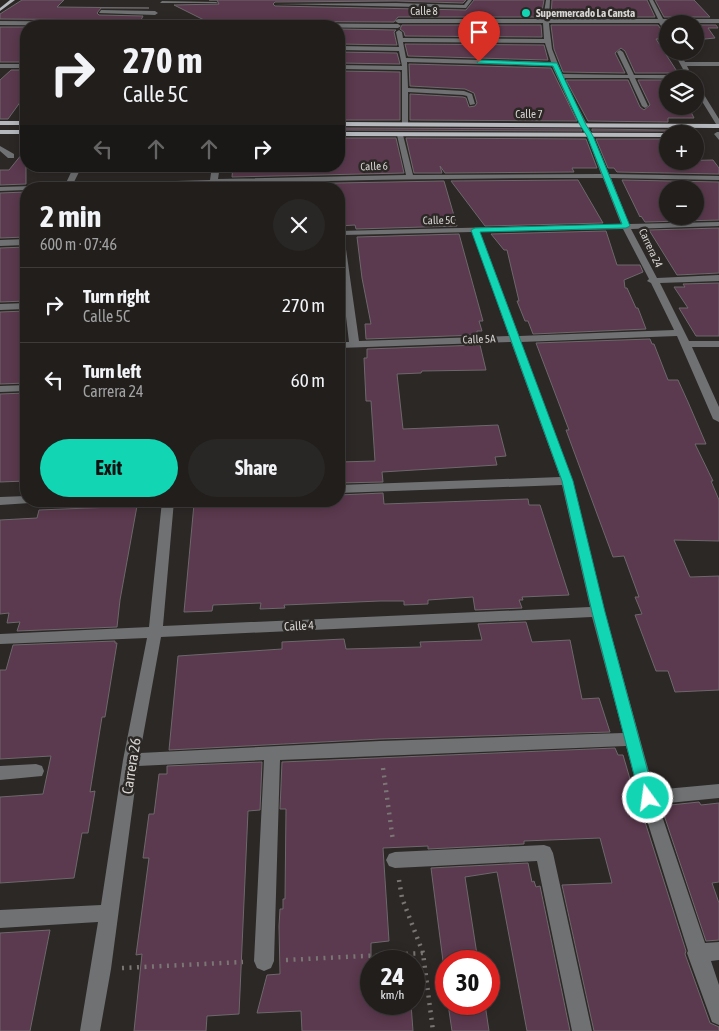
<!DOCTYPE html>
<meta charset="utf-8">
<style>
:root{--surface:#211e1c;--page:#292725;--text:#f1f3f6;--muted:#a2a2a3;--line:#3e3c3b;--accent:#12d5b4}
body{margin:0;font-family:"Asap Condensed",sans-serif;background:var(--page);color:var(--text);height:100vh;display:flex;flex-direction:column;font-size:19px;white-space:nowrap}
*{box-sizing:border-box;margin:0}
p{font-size:16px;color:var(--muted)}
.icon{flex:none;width:28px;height:28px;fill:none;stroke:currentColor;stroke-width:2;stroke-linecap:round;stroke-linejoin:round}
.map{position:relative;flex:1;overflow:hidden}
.drawer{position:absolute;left:20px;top:182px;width:325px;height:325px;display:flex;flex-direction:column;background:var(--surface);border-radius:20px;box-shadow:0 2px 12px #0003,0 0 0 1px var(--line)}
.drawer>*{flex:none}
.hud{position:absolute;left:20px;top:20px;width:325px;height:152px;border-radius:20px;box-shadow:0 2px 12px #0003,0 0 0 1px var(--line);background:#211e1c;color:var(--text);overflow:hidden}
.tools{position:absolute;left:659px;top:15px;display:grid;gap:10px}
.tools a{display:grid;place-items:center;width:45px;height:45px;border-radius:50%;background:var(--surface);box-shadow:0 2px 12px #0003,0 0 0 1px var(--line);font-size:25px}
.speed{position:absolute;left:360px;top:950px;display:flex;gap:10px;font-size:25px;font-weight:700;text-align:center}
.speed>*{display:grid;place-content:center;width:65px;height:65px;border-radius:50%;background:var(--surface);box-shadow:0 2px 12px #0003,0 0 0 1px var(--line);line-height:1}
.speed small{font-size:12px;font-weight:400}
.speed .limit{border:8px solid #d22;background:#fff;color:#111}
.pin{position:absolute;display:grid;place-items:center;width:42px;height:42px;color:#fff;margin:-51px -21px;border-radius:50% 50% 50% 0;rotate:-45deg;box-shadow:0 0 5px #0007}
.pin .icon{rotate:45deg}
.me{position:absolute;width:55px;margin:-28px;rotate:346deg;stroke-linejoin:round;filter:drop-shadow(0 0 4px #0008)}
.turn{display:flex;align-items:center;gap:18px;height:105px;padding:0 20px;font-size:22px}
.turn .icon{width:65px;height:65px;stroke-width:2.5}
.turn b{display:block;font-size:35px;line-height:42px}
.lanes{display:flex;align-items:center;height:48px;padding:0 20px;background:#0003;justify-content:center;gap:25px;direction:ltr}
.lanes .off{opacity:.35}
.round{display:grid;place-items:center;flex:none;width:52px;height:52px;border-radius:26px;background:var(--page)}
.overview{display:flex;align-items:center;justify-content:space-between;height:85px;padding:0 20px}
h1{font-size:30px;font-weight:700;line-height:38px}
.primary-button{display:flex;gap:10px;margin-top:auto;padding:10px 20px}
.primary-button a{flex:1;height:58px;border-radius:30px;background:var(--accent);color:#111;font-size:20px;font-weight:700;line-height:58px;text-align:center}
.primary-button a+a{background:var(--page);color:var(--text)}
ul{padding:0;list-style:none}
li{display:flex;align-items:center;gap:15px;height:75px;padding:0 20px;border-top:1px solid var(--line)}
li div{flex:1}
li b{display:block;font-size:19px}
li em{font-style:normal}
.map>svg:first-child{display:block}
</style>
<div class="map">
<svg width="719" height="1031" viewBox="0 0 719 1031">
<rect width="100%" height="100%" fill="#2c2826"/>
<path fill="#5b394e" stroke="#6d686b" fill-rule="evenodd" d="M22 0H64L57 7 149 8H101L97 13 99 15 143 16 141 20 0 19V14Z
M209 0H466L463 3 396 1 275 2 273 4 275 6 466 10 474 0H544L541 17H398L394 22 206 21 174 5 219 4 217 0Z
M552 0H647L655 17H551Z
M655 0H694L710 17H664Z
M402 25H541L542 37 405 36 404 32 400 29Z
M551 25H658L668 39H656L678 73H635L625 51 621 48 615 53 625 73 563 72 554 49Z
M695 25H716L718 28H708L715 38 695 40Z
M0 27H26V57L20 62H0Z
M339 29 396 30 394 32 397 45 339 44Z
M405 44 544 45 548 60 408 56Z
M339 52 397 53 400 64 339 63Z
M409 64 551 68 577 121 410 120V94L463 97 466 98 469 107 475 106 477 103 474 93 465 89 410 86Z
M11 70H26V94L8 119H0V80Z
M339 71 400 72V120H339Z
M566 80H628L640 107 644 110 650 105 638 80H668V106H688L694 118H668V122L588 121Z
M339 128 581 129 582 131 339 130Z
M592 129 668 130V131H592Z
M339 138H396L404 173 232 177 233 166H339Z
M406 138 586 139 597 168H572L574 172 445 173 440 166 442 173H414Z
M596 139H668V161L713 160 719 168V174L617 172 614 168H608Z
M26 149V184L0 185V170H9Z
M578 180 603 223 485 226 451 181Z
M622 180 719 182V220L645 222 641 216 640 217ZM668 189H695V216H668Z
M444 181 457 226 356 229 355 225 339 226V189H231V185Z
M26 192V237L0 238V193Z
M719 228V273L677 275 649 230Z
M606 231 617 265H640L643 272 624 280 625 288H627L636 308H638L646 329 533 334 528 321H525L517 301H519L507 250H504L491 234Z
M459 234 483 321H479L482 331H477V335L366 339 365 324H371L362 278 357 237Z
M26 247V301L0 302V248Z
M719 283V336H696L679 308H688L674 287H685L683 284Z
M26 311V383L0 384V312Z
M650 339 652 344H654L668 380H678L688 402 706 444H695L713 481H711L719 500V541L674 540 690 577 719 576V690L675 692 668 671H656L635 615 642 614 635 597H639L624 556 613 557 566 430H569L536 343Z
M480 345 486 370 422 371 421 373 397 374 403 429 498 425 506 456 495 457 497 465 382 472 383 482 339 483V462L375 461 371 401H366L364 358H367V349Z
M26 393V481L0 482V394Z
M383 493 384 504 528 499 529 505H540L569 595 522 597 523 600H519L522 608 475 610 473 597 428 600V604L404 605V601H380L284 605 285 608 260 609 261 603 213 605 212 611 184 612 194 504 339 501V495Z
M137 506 120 600 117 627 17 631 20 622 7 623 9 613 0 614V520L37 518 39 510Z
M526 622 532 642 570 640 582 699 599 698 610 732 380 739 169 750 178 656 282 649V642L344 639 346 649 421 647 420 642 482 640 478 624Z
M115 641V643H117L105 717H102L90 792 95 791 88 833H82L74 878 0 883V797L43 794 51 756 0 759V670H6L13 645Z
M615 748 618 755H623L637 803H639L686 951 685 954 710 1023 719 1027V1031H594L562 885 612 883 600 838 524 841V844L428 849V846L383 848 389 941 371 943V1004H411L413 1031H302L301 1011 257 1013 267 975 280 974 279 926 280 909H283V899H285L286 809H280L282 762Z
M262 762 260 810 248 811 239 1014 207 1016 206 1031H134L142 954 136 955 149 858H143L149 814H154L159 774H167V766Z
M699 802 701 805 719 803V882L712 883 719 903V940L706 941 661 806Z
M528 863 532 882 534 881 536 887 540 886 570 1031H527L497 872 465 877 478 961H443L431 868Z
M50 930 30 1031H0V933Z
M448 1004H485L489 1031H452Z"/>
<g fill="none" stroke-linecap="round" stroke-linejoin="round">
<path stroke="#797674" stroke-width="4.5" stroke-dasharray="2 5.5" stroke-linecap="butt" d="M383 768 393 841
M399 880 402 898 423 953 433 1031
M286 960 423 953
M122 968 243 962"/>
<path fill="#6f7172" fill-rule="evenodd" d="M468 0H472L466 8 275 4 396 3 464 5Z
M546 0H550L549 19H658L649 0H653L663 19H719V23H665L668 29V36L659 23H549V24L552 49 562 74 628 75 617 52 620 50 623 52 634 75H690L693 77 690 79 635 78 648 106 645 108 642 106 629 78H563L593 136 609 174 719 176V180L611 178 629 224 719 222V226L631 229 657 278 719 275V281L660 283 689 341H719V347H692L719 407V422L713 419 677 336 521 342 573 481 605 612 654 790 719 784V798L658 804 705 943 719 942V960L711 961 719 985V1025L712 1022 687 953 688 951 640 798 626 746 280 760 274 961 271 968 264 971 257 968 254 961 264 760 138 766 111 969 100 1031H80L98 922 0 928V910L101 905 123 760 147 638 0 644V634L149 627 162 501H174L163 626 590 607 562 485 339 493V485L560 477 511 342 339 348V342H349L339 257V231L621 224 603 178C474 178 346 180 217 184L216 189H210V184L26 189V190L0 191V187L65 185 74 166H82L73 184 210 180 212 166H220L218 179 406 175 397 135 400 133 403 135 413 175 601 174 587 136 569 103 552 66 407 62 408 88 464 91 472 94 475 104 470 105 467 96 463 95 408 92V124L405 126 402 124V70L339 69V65L402 66 399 51 339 50V46L399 47 396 32 399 30 402 32 403 38 544 39 543 23H398L395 21 398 19H543ZM403 42 545 43 551 62 406 58ZM623 229 649 279 647 281 651 283 674 330 519 336 480 232ZM472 232 509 336 359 341 344 235ZM592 617 623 733 380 741 140 753 161 637Z
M162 1 216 2 218 3H160Z
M101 10 155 11 158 13 155 15 99 13Z
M0 21 398 24 401 26 398 28 0 25Z
M673 51H679L685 62H719V66H687L689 70 684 71Z
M0 64H26V68H0Z
M695 83 698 85 719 119V126L716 124 695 90Z
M717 132H719V140L714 134Z
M0 146 14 154V158H8L0 151Z
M26 239V245L0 246V240Z
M26 303V309L0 310V304Z
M26 385V391L0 392V386Z
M26 496V501H31L30 503 0 505V497Z
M36 764 42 766 44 771 42 776 0 780V766Z
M544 845 550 847 553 853 592 1031H572L537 861 395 868 389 866 386 860 389 854 395 852Z"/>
<path fill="#b5b8bc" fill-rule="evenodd" d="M10 0H15L0 11V8Z
M0 121H26V125H0Z
M339 122 719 124V128L339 126Z
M0 130H26V134H0Z
M339 132 668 133 671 134H668V137L339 136Z"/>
</g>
<path fill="#12d5b4" stroke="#0c8a75" d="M479 60 557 63 586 125 593 136 630 226 626 228 480 232 573 481 605 612 655 798 653 802 648 804 642 802 640 798 592 612 562 481 471 230 475 228 622 224 587 136 580 125 553 66 477 63Z"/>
<circle fill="#12d5b4" stroke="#2c2826" stroke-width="2" cx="526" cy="13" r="5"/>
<g text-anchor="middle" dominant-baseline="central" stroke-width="5" stroke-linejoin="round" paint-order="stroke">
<g font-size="11" fill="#d7d5d3" stroke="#2c2826">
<text x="424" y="11">Calle 8</text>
<text x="529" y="114">Calle 7</text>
<text transform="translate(374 166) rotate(-2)">Calle 6</text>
<text transform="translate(439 220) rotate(-1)">Calle 5C</text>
<text transform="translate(651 248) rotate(65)">Carrera 24</text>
<text transform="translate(479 339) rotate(-2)">Calle 5A</text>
</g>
<g font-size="11" font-weight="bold" fill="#d7d5d3" stroke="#2c2826" text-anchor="start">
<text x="536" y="13">Supermercado La Cansta</text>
</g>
<g font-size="12" fill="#d7d5d3" stroke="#2c2826">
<text transform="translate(299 626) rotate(-3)">Calle 4</text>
</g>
<g font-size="15" fill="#d7d5d3" stroke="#2c2826">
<text transform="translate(131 766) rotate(-81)">Carrera 26</text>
</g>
</g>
</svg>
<div class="tools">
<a><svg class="icon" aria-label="search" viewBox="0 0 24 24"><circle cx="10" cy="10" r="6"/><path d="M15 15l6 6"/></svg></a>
<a><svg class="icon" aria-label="layers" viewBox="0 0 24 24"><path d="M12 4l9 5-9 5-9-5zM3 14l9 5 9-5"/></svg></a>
<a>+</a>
<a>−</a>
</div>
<div class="speed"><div>24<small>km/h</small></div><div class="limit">30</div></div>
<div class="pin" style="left:479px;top:62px;background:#d93025"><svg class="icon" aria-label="arrive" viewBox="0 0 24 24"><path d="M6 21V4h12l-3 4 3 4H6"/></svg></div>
<svg class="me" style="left:648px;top:798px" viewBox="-20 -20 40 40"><circle r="17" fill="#12d5b4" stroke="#fff" stroke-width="3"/><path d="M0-11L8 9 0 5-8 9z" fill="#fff"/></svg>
<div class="hud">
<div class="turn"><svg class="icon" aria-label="right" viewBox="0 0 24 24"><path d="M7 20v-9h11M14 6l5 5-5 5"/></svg><div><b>270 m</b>Calle 5C</div></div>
<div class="lanes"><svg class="icon off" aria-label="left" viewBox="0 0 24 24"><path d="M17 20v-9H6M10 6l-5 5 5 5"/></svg><svg class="icon off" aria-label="ahead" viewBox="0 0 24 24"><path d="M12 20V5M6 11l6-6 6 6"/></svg><svg class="icon off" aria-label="ahead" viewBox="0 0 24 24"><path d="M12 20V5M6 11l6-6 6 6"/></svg><svg class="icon" aria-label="right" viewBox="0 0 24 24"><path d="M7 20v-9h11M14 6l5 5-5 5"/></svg></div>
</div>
<section class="drawer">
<div class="overview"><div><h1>2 min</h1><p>600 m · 07:46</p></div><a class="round"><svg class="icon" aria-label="close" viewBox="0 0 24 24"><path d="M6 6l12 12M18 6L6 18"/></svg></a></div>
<ul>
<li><svg class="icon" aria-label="right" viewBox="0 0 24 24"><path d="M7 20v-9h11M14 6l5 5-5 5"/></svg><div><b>Turn right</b><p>Calle 5C</p></div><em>270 m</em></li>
<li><svg class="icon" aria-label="left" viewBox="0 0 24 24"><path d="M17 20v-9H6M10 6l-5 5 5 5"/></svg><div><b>Turn left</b><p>Carrera 24</p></div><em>60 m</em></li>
</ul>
<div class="primary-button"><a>Exit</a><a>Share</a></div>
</section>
</div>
